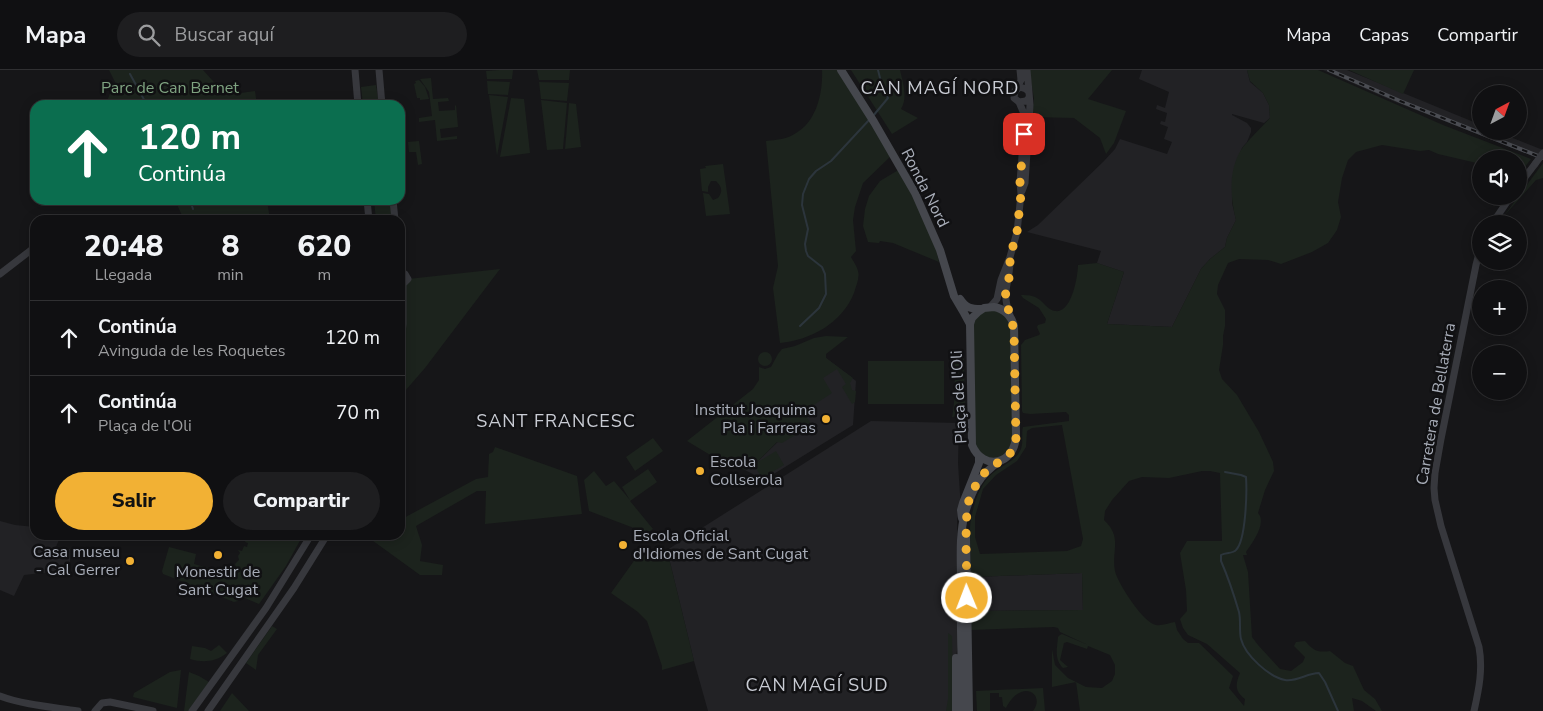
<!DOCTYPE html>
<html lang="es">
<meta charset="utf-8">
<style>
:root{--surface:#101012;--page:#1e1e20;--text:#f1f3f6;--muted:#9c9d9f;--line:#303032;--accent:#f2b134}
body{margin:0;font-family:"Nunito Sans",sans-serif;background:var(--page);color:var(--text);height:100vh;display:flex;flex-direction:column;font-size:19px;white-space:nowrap}
*{box-sizing:border-box;margin:0}
p{font-size:16px;color:var(--muted)}
.icon{flex:none;width:28px;height:28px;fill:none;stroke:currentColor;stroke-width:2;stroke-linecap:round;stroke-linejoin:round}
.map{position:relative;flex:1;overflow:hidden}
.sheet{position:absolute;left:30px;top:145px;width:375px;height:325px;display:flex;flex-direction:column;background:var(--surface);border-radius:15px;box-shadow:0 2px 12px #0003,0 0 0 1px var(--line)}
.sheet>*{flex:none}
.top-card{position:absolute;left:30px;top:30px;width:375px;height:105px;border-radius:15px;box-shadow:0 2px 12px #0003,0 0 0 1px var(--line);background:#0b6e4f;color:#fff;overflow:hidden}
.needle{width:32px;rotate:41deg}
.buttons{position:absolute;left:1472px;top:15px;display:grid;gap:10px}
.buttons a{display:grid;place-items:center;width:55px;height:55px;border-radius:50%;background:var(--surface);box-shadow:0 2px 12px #0003,0 0 0 1px var(--line);font-size:25px}
.pin{position:absolute;display:grid;place-items:center;width:42px;height:42px;color:#fff;margin:-21px;border-radius:10px;box-shadow:0 2px 8px #0006}
.me{position:absolute;width:55px;margin:-28px;rotate:359deg;stroke-linejoin:round;filter:drop-shadow(0 0 4px #0008)}
.turn{display:flex;align-items:center;gap:18px;height:105px;padding:0 25px;font-size:22px}
.turn .icon{width:65px;height:65px;stroke-width:2.5}
.turn b{display:block;font-size:35px;line-height:42px}
.eta{display:flex;justify-content:space-evenly;align-items:center;height:85px;text-align:center}
.eta b{font-size:30px;font-weight:800;line-height:35px}
.action{display:flex;gap:10px;margin-top:auto;padding:10px 25px}
.action a{flex:1;height:58px;border-radius:30px;background:var(--accent);color:#111;font-size:20px;font-weight:800;line-height:58px;text-align:center}
.action a+a{background:var(--page);color:var(--text)}
ul{padding:0;list-style:none}
li{display:flex;align-items:center;gap:15px;height:75px;padding:0 25px;border-top:1px solid var(--line)}
li div{flex:1}
li b{display:block;font-size:19px}
li em{font-style:normal}
header{display:flex;align-items:center;gap:30px;box-sizing:border-box;height:70px;padding:0 25px;background:var(--surface);border-bottom:1px solid var(--line)}
header strong{font-size:24px}
nav{display:flex;gap:28px;margin-inline-start:auto;font-size:18px}
.search{width:350px;height:45px;background:var(--page);display:flex;align-items:center;gap:12px;box-sizing:border-box;padding:0 18px;border-radius:28px;color:var(--muted);font-size:19px}
.map>svg:first-child{display:block}
</style>
<header>
<strong>Mapa</strong>
<div class="search"><svg class="icon" aria-label="search" viewBox="0 0 24 24"><circle cx="10" cy="10" r="6"/><path d="M15 15l6 6"/></svg>Buscar aquí</div>
<nav><a>Mapa</a><a>Capas</a><a>Compartir</a></nav>
</header>
<div class="map">
<svg width="1543" height="641" viewBox="0 0 1543 641">
<rect width="100%" height="100%" fill="#161618"/>
<path fill="#222225" d="M1142 0H1247L1250 12 1263 23 1269 35 1270 48 1264 53 1232 44V45L1247 53 1251 58V62L1247 72 1242 78 1234 100 1232 133 1236 150 1227 168 1225 177 1210 189 1201 199 1172 257 1107 254 1124 202 1097 193 1101 181 1027 162 1038 155 1104 91 1115 79 1120 69 1167 84 1172 72 1164 69 1168 57 1160 54 1161 51 1165 52 1167 43 1156 39 1157 35 1165 38 1169 22 1139 9Z
M1323 0H1347L1481 55V61H1495L1543 80V90L1393 31Z
M826 288 856 311 853 355 764 410 745 400 753 396 786 364Z
M871 351 959 353 958 393 961 440 957 449V459L960 559 956 588V641H708L694 591 667 480Z
M0 451 15 455 35 457V465H61L55 479H70V500L24 505 14 526 0 520Z
M1082 503 1083 540 975 541 973 507Z"/>
<path fill="#1c231d" fill-rule="evenodd" d="M109 0H203C224 23 224 26 255 21L257 35H112L106 33 115 12Z
M499 0H513L512 9H487L486 1Z
M537 0H570L569 10H539Z
M822 0H841L893 84 863 113 855 137 853 150 856 181 851 187C853 191 857 196 858 201 860 208 856 216 854 223 842 253 811 270 780 273L773 218 778 196 766 71C776 70 788 69 796 63 817 51 823 22 822 0Z
M851 0H900C903 13 908 27 901 39L918 48 892 64Z
M1029 0H1112L1088 29 1126 41 1114 73 1106 84 1100 68 1074 48 1032 47 1034 28Z
M1247 0H1318L1443 55 1531 89 1519 105V89H1481V94L1438 84 1429 80 1420 81 1382 75 1356 82 1348 90 1342 108 1338 132 1341 147 1337 160 1328 173 1312 182 1281 194 1268 190 1239 189 1228 193 1218 215 1217 224 1225 240V256L1223 266V275L1219 300 1222 309 1237 325 1259 362 1273 392 1274 401 1265 420 1258 443C1267 453 1253 472 1246 482L1247 485H1243L1248 502 1252 567 1258 575 1280 599 1291 601 1303 592 1305 587 1294 576 1296 572 1305 571C1313 580 1317 583 1330 581L1345 593 1353 596 1364 620 1375 629 1382 641H1376L1362 631 1352 628 1354 641H1080L1076 612 1052 617V579L1055 595 1068 608 1086 617 1102 618 1112 611 1115 604V595L1110 585 1088 576 1087 579 1067 572 1064 573 1060 590 1068 597 1063 598C1054 589 1057 579 1058 567L1060 565 1062 564 1088 575 1060 562 1058 558 1054 557 971 560 970 457C972 439 978 415 993 403 1001 396 1015 391 1020 381 1024 374 1021 364 1023 357L1069 351V345L1066 342 1030 344 1023 343 1022 341 1021 275 1025 270 1039 265 1040 264 1037 257 1038 255 1045 253 1046 249 1039 238 1023 228 1021 225C1044 224 1042 238 1055 241 1072 244 1078 205 1078 195L1097 193 1124 202 1107 254 1172 257 1201 199 1210 189 1225 177 1227 168 1236 150C1230 127 1228 98 1243 77 1251 67 1261 58 1270 48L1269 35 1263 23 1250 11ZM1062 355 1083 469 1081 476 1067 481 980 484 975 467V447L983 419 996 405 1017 391 1026 377 1027 361 1032 358ZM1202 401H1210L1220 403 1222 471H1187L1180 483 1186 520 1187 541 1180 549 1183 558 1188 565 1207 574 1240 603C1235 615 1235 621 1245 629L1244 636 1229 618 1233 606 1199 573H1188L1183 569 1177 560 1175 552C1169 553 1161 556 1156 555 1144 554 1117 512 1115 501 1111 480 1123 468 1104 450L1105 441 1112 430 1129 411 1142 407 1169 408ZM1082 503 1083 540 975 541 974 507Z
M1349 0H1414L1403 24Z
M431 8 433 29 448 28 449 31 438 32 439 41 455 40V36L456 35 458 57 440 59 441 68 457 66V69L437 71 435 50 419 52V48L432 46 429 22 420 9Z
M419 10 425 17 429 29 420 30V28H417L414 14 416 13 415 11Z
M487 11 510 12 508 25 488 24Z
M539 12 569 13 567 31 541 29Z
M376 15 379 35H363L361 17Z
M489 25 508 27 497 86Z
M511 28 524 29 530 83 500 87Z
M541 30 567 33 563 79 547 80Z
M569 33 576 34 581 77 565 79Z
M419 71 422 94 418 95 416 82H409L408 72Z
M1543 93V108L1536 110 1504 146Z
M723 94 730 144 706 146 703 123 709 124 713 130 718 128C723 121 722 117 716 111H711L708 117V122L702 121 700 99 706 98 705 96Z
M900 99 935 175 939 192 893 173 880 171 879 173 868 172 863 156 865 139 869 126 880 111Z
M175 130H267L270 150H184Z
M374 130H391L393 150H376Z
M500 199 425 298 405 321 400 319V201L408 209Z
M995 240C1004 244 1008 248 1011 258L1013 370C1012 377 1010 379 1005 384 993 395 981 386 975 374L972 260C976 245 979 242 995 240Z
M826 266 848 267 826 284V288L853 308 850 313 852 320 856 321 855 332 852 334 842 317 846 314 837 299 823 308 832 323 803 342 812 355 782 373 777 372 756 393 776 381 784 395 762 408 754 395 745 400 717 389 687 371 753 319 759 310V297L765 299 771 297 778 284 782 279 795 276 814 268Z
M758 289a7 7 0 1 1 14 0a7 7 0 1 1-14 0Z
M950 284 961 286 964 289 965 340 964 343 962 346 952 347C955 334 957 294 950 284Z
M868 291H944V334H868Z
M653 368 663 381 635 401 626 387Z
M495 377 577 406C579 419 580 431 582 444L485 454 486 421H477L416 456 422 475 420 491 443 495 442 505H420L369 468 374 465H400V450L476 409 488 407 489 384 493 382Z
M648 399 657 412 630 431 653 459 647 463 589 441 584 410 594 401 606 416 614 411 630 430 622 417Z
M244 465H303L286 496 259 534 240 526 238 531 234 532 163 504 162 501 169 477 196 484 194 494 230 504 232 499 236 497 235 494 239 490 238 486 240 483 238 480 242 481 244 476 247 477 248 473 245 472 246 469 243 468Z
M667 480 694 591 662 600V596L647 551 638 542 611 523 636 488 653 485Z
M272 556 277 559 258 585 256 600 246 593Z
M948 563 952 566 953 616 952 641H946L948 629Z
M219 575 227 583C215 592 204 593 190 589L192 576 205 578 211 581Z
M181 600 177 638 133 627 134 623 170 602Z
M189 602 199 606 209 612 188 641H184Z
M1043 618 1045 641H1033C1046 625 1022 607 1006 638L1003 636 1002 627H999V623H990V641H977L976 621Z
M232 623 249 641H220Z"/>
<g fill="none" stroke-linecap="round" stroke-linejoin="round">
<path stroke="#2c353c" stroke-width="2" d="M130 4 147 35
M873 46 888 28 882 16 878 0
M190 130 193 139
M800 256 819 238 826 224 825 204 822 197 808 186 806 181 805 174 808 159 802 135 803 124 809 109 816 101 831 91 870 49
M1225 402 1241 405 1246 407C1247 422 1246 470 1236 480 1233 484 1226 482 1221 485V491C1228 507 1234 525 1239 542 1241 551 1239 561 1241 569 1245 585 1269 607 1285 610 1297 612 1307 603 1319 603L1325 612 1338 641"/>
<path stroke="#37383d" stroke-width="7" d="M355 0 358 35
M379 0 382 35
M1027 0 1029 22
M1017 18 1021 10 1020 0
M1519 115 1535 94
M1022 121 1025 113 1030 35 1029 22 1026 19 1020 17 1015 21 1014 28 1019 32 1026 31 1029 28
M367 130 369 150
M393 130 395 150
M1492 154 1511 126
M400 201 405 204 408 209 403 214 400 215
M0 204 35 177
M991 236 997 229 1001 210 1010 187 1017 162 1021 124 1020 112 1025 46 1019 32
M1010 245C1001 222 1009 215 1010 193
M400 282 403 254V214
M0 626C24 635 52 637 78 641
M95 641 102 633 110 632 153 641
M192 641 266 538 311 465
M208 641 294 518 327 465
M1474 641C1479 619 1483 599 1479 577L1441 456 1435 430 1434 418 1435 403 1441 369 1476 195 1481 176"/>
<path stroke="#45474d" stroke-width="8" d="M841 0 874 52 915 123 940 180 954 226 964 243 970 254
M960 229C966 238 971 239 981 239
M994 237C1005 239 1011 245 1014 256L1016 364C1016 395 983 402 972 375L970 254 972 248 978 242 984 238Z
M962 448 961 440 963 433 979 393V386
M966 466 969 641
M956 588V641
M963 641C962 598 960 555 961 512 961 489 959 465 965 443 972 420 979 405 1000 391"/>
<defs>
<path id="rail" d="M1329 0 1400 31 1543 88"/>
</defs>
<use href="#rail" stroke="#4a4c52" stroke-width="4"/>
<use href="#rail" stroke="#111113" stroke-width="2" stroke-dasharray="5.5" stroke-linecap="butt"/>
<path stroke="#37383d" stroke-width="7" d="M1535 94 1543 83"/>
</g>
<g fill="none" stroke-linecap="round" stroke-linejoin="round">
<path stroke="#f2b134" stroke-width="9" stroke-dasharray="0 16.2" d="M967 528C967 507 966 486 966 465 967 455 966 444 968 434 970 425 976 414 982 406 992 392 1012 390 1016 372L1014 260 1005 227 1010 203V187L1017 162 1021 124 1020 112 1024 64"/>
</g>
<g fill="#f2b134" stroke="#111113" stroke-width="2">
<circle cx="826" cy="349" r="5"/>
<circle cx="700" cy="401" r="5"/>
<circle cx="623" cy="475" r="5"/>
<circle cx="218" cy="485" r="5"/>
<circle cx="130" cy="491" r="5"/>
</g>
<g text-anchor="middle" dominant-baseline="central" stroke-width="5" stroke-linejoin="round" paint-order="stroke">
<g font-size="16" fill="#7fa381" stroke="#111113">
<text x="170" y="18">Parc de Can Bernet</text>
</g>
<g font-size="16" fill="#a8adb8" stroke="#111113">
<text transform="translate(925 118) rotate(63)">Ronda Nord</text>
<text transform="translate(959 327) rotate(-93)">Plaça de l'Oli</text>
<text transform="translate(1436 334) rotate(-80)">Carretera de Bellaterra</text>
</g>
<g font-size="16" fill="#a8adb8" stroke="#111113" text-anchor="end">
<text x="816" y="340">Institut Joaquima<tspan x="816" dy="18">Pla i Farreras</tspan></text>
<text x="710" y="392" text-anchor="start">Escola<tspan x="710" dy="18">Collserola</tspan></text>
<text x="633" y="466" text-anchor="start">Escola Oficial<tspan x="633" dy="18">d'Idiomes de Sant Cugat</tspan></text>
<text x="120" y="482">Casa museu<tspan x="120" dy="18">- Cal Gerrer</tspan></text>
<text x="218" y="502" text-anchor="middle">Monestir de<tspan x="218" dy="18">Sant Cugat</tspan></text>
</g>
<g font-size="18" letter-spacing="1" fill="#c9ccd4" stroke="#111113">
<text x="940" y="18">CAN MAGÍ NORD</text>
<text x="556" y="351">SANT FRANCESC</text>
<text x="817" y="615">CAN MAGÍ SUD</text>
</g>
</g>
</svg>
<div class="buttons">
<a><svg class="needle" viewBox="-14 -14 28 28"><path d="M0-13l5 13h-10z" fill="#e53935"/><path d="M0 13l5-13h-10z" fill="#9c9d9f"/></svg></a>
<a><svg class="icon" aria-label="sound" viewBox="0 0 24 24"><path d="M4 9h4l5-4v14l-5-4H4zM17 9q2 3 0 6"/></svg></a>
<a><svg class="icon" aria-label="layers" viewBox="0 0 24 24"><path d="M12 4l9 5-9 5-9-5zM3 14l9 5 9-5"/></svg></a>
<a>+</a>
<a>−</a>
</div>
<div class="pin" style="left:1024px;top:64px;background:#d93025"><svg class="icon" aria-label="arrive" viewBox="0 0 24 24"><path d="M6 21V4h12l-3 4 3 4H6"/></svg></div>
<svg class="me" style="left:967px;top:528px" viewBox="-20 -20 40 40"><circle r="17" fill="#f2b134" stroke="#fff" stroke-width="3"/><path d="M0-11L8 9 0 5-8 9z" fill="#fff"/></svg>
<div class="top-card">
<div class="turn"><svg class="icon" aria-label="ahead" viewBox="0 0 24 24"><path d="M12 20V5M6 11l6-6 6 6"/></svg><div><b>120 m</b>Continúa</div></div>
</div>
<section class="sheet">
<div class="eta">
<div><b>20:48</b><p>Llegada</p></div>
<div><b>8</b><p>min</p></div>
<div><b>620</b><p>m</p></div>
</div>
<ul>
<li><svg class="icon" aria-label="ahead" viewBox="0 0 24 24"><path d="M12 20V5M6 11l6-6 6 6"/></svg><div><b>Continúa</b><p>Avinguda de les Roquetes</p></div><em>120 m</em></li>
<li><svg class="icon" aria-label="ahead" viewBox="0 0 24 24"><path d="M12 20V5M6 11l6-6 6 6"/></svg><div><b>Continúa</b><p>Plaça de l'Oli</p></div><em>70 m</em></li>
</ul>
<div class="action"><a>Salir</a><a>Compartir</a></div>
</section>
</div>
